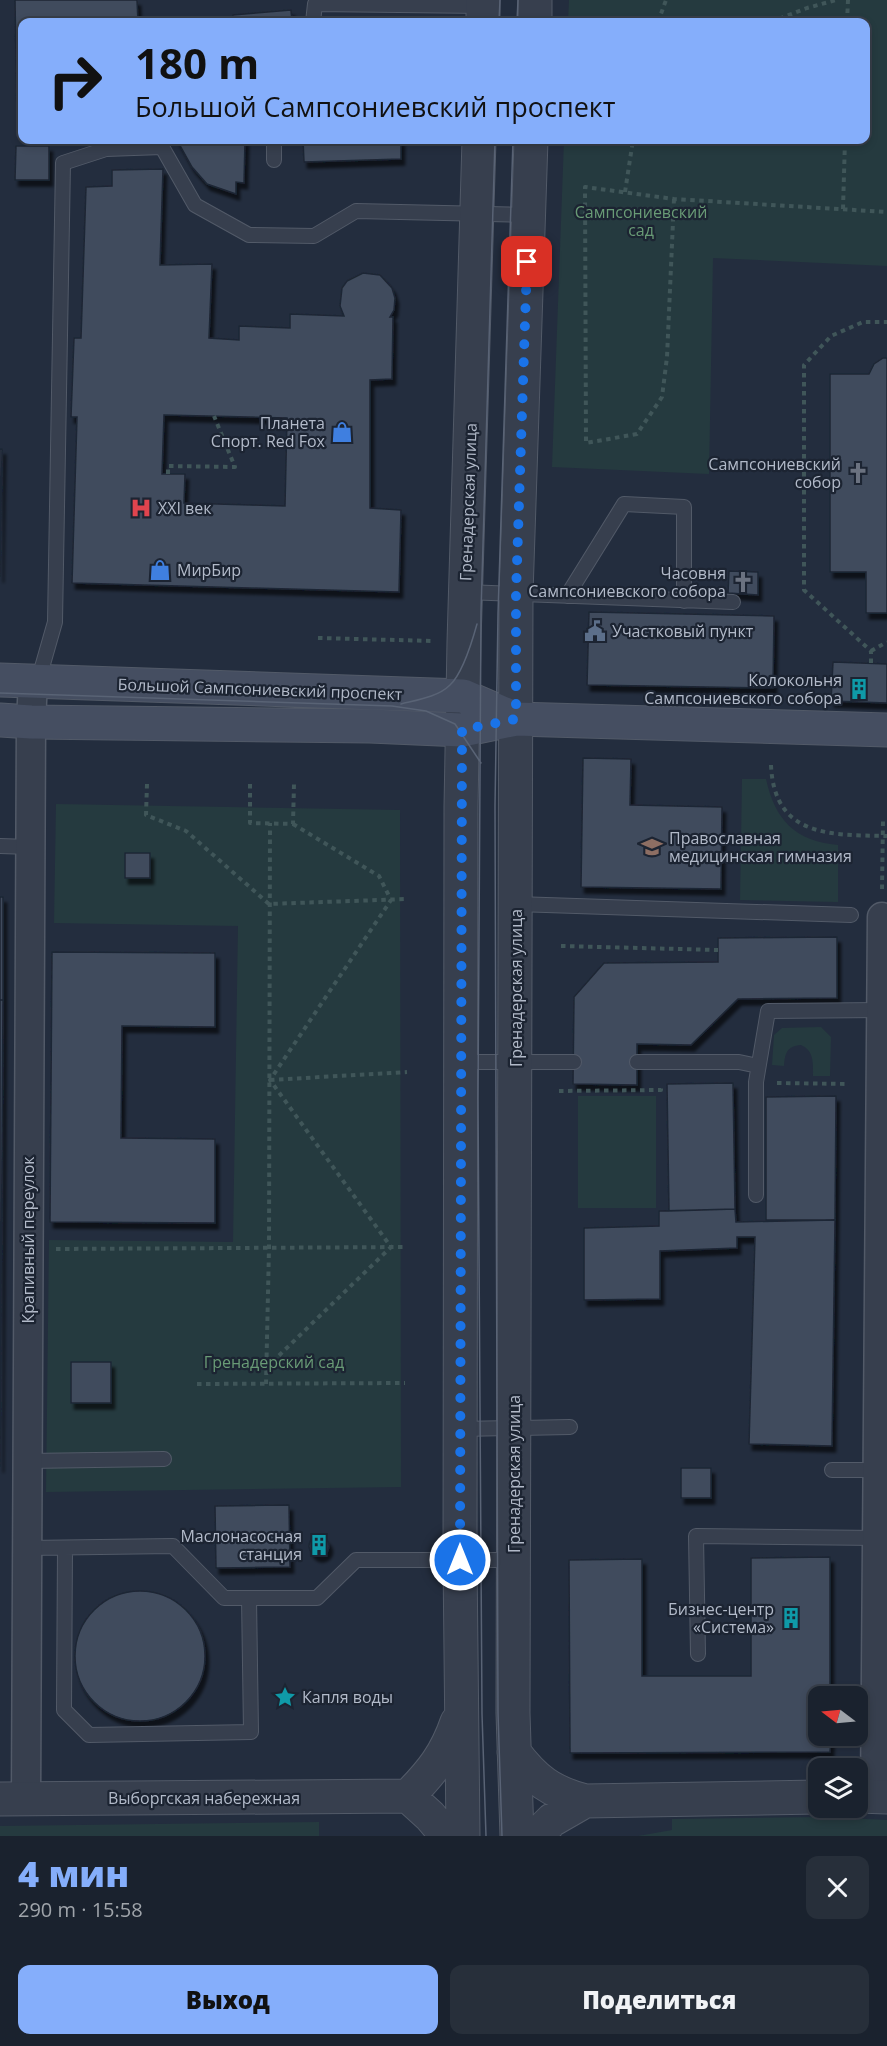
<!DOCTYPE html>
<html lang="ru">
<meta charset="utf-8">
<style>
:root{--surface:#1a222e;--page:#272f3a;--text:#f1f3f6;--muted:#9fa4aa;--line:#383f4a;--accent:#85aefb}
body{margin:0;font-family:"Open Sans",sans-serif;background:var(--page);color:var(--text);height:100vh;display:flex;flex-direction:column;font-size:22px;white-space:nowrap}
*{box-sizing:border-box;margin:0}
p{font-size:20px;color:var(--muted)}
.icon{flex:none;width:33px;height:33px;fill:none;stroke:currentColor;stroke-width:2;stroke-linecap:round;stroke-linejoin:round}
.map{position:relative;height:1836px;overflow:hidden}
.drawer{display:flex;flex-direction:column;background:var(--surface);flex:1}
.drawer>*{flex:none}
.top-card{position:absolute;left:18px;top:18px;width:852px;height:126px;border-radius:12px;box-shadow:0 3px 9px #0003,0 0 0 2px var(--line);background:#85aefb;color:#111;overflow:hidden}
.needle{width:39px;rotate:286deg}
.fabs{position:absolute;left:808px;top:1686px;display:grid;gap:12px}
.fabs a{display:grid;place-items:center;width:60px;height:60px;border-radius:12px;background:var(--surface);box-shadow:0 3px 9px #0003,0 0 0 2px var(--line);font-size:30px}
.pin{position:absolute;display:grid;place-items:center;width:51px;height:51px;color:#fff;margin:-26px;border-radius:12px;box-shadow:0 3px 9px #0006}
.me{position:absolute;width:66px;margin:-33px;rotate:0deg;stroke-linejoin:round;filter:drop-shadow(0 0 4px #0008)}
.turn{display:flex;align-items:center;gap:21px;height:126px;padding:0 18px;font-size:27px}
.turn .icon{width:78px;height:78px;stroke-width:2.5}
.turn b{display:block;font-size:42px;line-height:51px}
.round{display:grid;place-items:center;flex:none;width:63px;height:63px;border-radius:12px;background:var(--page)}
.summary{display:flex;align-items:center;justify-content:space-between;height:102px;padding:0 18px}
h1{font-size:36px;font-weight:800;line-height:45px;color:var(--accent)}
.action{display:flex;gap:12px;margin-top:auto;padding:12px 18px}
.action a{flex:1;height:69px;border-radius:12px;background:var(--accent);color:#111;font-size:24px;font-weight:800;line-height:69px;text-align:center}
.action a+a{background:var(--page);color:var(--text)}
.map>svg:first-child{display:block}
</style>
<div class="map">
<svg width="887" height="1836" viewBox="0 0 887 1836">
<defs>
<filter id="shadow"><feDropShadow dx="3.5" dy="6" stdDeviation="1.5" flood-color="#0009"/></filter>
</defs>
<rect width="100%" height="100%" fill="#232d3e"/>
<path fill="#253a3f" d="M569 0H887V266L713 258 709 474 552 467 564 140H866V22H568Z
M742 779H766C775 820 795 841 838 845V902L740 900Z
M56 804 400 810 401 1487 46 1492 49 1240 233 1242 238 926 54 923Z
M821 1027 831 1037 830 1076H813C813 1062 814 1051 801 1045 787 1046 785 1053 784 1066L772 1065 774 1035 782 1028Z
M578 1096H656V1208H578Z
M826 1817 887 1820V1836H638L672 1830V1819Z
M319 1822V1836H0V1826Z"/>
<path fill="#3f4b5d" stroke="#1e2634" stroke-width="1.5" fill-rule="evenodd" filter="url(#shadow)" d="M15 0H137L138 22H22V115L17 116Z
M291 10 292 22H233V15Z
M330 18 392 20V22H330Z
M177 140H245L244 183 236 182V194L207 184 192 167Z
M303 140H401V159L304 162Z
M16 146H49V180H15Z
M163 169 160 265 212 264 209 338 239 340V326L290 328V314L344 316 340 306 342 288 347 281 363 273 380 275 392 288 395 298 394 310 390 317H393L392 379 370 380V508L401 510 399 592 72 583 77 417H71L74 338H81L86 187 112 186V170ZM164 415 287 418 285 506 184 503 185 474H162Z
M883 358H887V613H866V572H830V374H869L874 364Z
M0 449H2L0 577Z
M729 571 758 572V595L728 593Z
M589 612 774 616 773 688 587 685Z
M833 662 887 664V703L831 701Z
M583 758 631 759 630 805 722 807 721 889 581 887Z
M125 853H150V878H125Z
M0 897H3V1000H0Z
M837 937V998L738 999 691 1045 637 1044V1085L573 1084 574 997 604 963 718 962V938Z
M52 952 215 953V1027L122 1026 121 1138 215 1139V1223L50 1222Z
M0 1000H3L0 1467Z
M733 1083 735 1209 669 1211 667 1084Z
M836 1096 835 1220H766V1097Z
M735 1209 736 1222 835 1220 832 1446 749 1444 755 1237H737V1248L660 1251V1299L584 1300V1228L659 1226V1211Z
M71 1362H111V1403H71Z
M681 1468H711V1498H681Z
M289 1505 290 1567 216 1568 215 1506Z
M309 1546a10 10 0 1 1 20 0a10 10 0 1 1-20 0Z
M830 1557V1696H819V1736H831L830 1752 570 1753 569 1560 642 1559V1676H751V1558Z
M75 1656a65 65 0 1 1 130 0a65 65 0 1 1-130 0Z"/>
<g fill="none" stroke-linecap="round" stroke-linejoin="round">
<defs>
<path id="service" d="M313 22 315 4 483 6
M274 140V160
M466 592 733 602
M567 596 624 504 684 507V601
M33 680 41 671 55 622 63 163 106 149 162 147 195 205 249 235 314 236 356 211 529 215
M0 846 30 847
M516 904 851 915
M460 1062H574
M637 1062H739L758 1066
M756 1195V1082L768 1011 881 1010
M460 1429 570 1427
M27 1461 164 1459
M832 1470H877
M27 1548 173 1546 224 1598H317L356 1560H513
M65 1548 64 1710 89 1735 251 1732 249 1598
M698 1654 696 1536 877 1538"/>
<path id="minor" d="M875 1796 882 917
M26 1799 31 722 33 681"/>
<path id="tertiary" d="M483 22V0
M535 22V0
M514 1752C535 1780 551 1792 585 1801L819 1797
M408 1796C432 1772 446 1754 457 1722
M408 1796 430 1816 447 1836
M858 1796 887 1797
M0 1799 408 1796
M463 1836 460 1560 461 807 464 642 479 140
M517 1836 513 1713 516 594 531 140
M536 1836 552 1820 585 1801"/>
<path id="secondary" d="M0 680 463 696 516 719
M0 720 31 722 370 726 462 730 516 719 887 730"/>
</defs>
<use href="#service" stroke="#525a68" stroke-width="16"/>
<use href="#minor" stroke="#525a68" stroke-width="31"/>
<use href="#tertiary" stroke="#525a68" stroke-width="35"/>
<use href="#secondary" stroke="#525a68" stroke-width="35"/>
<path stroke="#405659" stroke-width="4" stroke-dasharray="4.5 4.5" stroke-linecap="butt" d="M658 22 666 0
M771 22 807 8 836 0
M847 22 848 0
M625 192 633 140
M674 199 667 357 662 397 637 434 586 443 585 187 674 199 887 212
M843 209 845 140
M168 474V466L235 467 214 416
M318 638 434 641
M871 651 887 642
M871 663V651L804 590V365L831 336 863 322H887
M771 765C774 837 830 835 887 836
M147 784 146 815 186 831 269 904 406 899
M250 784V823L293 824 294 784
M882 889 883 821
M561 946 718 950
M270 1080 407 1072
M777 1083 849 1084
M559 1091 661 1090V1084
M56 1249 406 1247
M266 1368 391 1247 270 1080 391 900 379 876 293 824
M197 1384 405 1383
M266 1384 269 1248 270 823"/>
<use href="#service" stroke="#373f4e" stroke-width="14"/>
<use href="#minor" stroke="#373f4e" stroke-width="28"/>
<use href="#tertiary" stroke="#373f4e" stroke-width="33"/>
<use href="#secondary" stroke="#454e61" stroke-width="33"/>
<path stroke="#596375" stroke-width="1.5" d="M499 22 500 0
M517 22 518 0
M0 693 392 706 426 711 455 724 481 763
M401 704C417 700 438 697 450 685 463 673 472 642 477 624
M486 1836 482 1714 478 1099 481 612 495 140
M502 1836 498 1713 495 806 498 614 513 140"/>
</g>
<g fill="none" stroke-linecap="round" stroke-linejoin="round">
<path stroke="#1a73e8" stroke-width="10" stroke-dasharray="0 18" d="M460 1560 462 730 516 719V594L527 262"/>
</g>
<defs>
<symbol id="shop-bare" viewBox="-9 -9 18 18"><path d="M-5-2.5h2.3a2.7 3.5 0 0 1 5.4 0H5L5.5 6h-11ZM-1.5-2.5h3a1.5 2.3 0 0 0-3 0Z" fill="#3f7fe0" stroke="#1c2432" stroke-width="2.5" paint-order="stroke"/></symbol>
<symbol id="church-bare" viewBox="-9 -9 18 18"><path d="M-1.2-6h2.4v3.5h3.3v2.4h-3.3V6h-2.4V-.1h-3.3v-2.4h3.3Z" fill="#6b7280" stroke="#1c2432" stroke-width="2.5" paint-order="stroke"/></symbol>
<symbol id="hospital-bare" viewBox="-9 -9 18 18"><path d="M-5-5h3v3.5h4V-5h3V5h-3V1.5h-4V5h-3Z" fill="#e0444e" stroke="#1c2432" stroke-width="2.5" paint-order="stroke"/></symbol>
<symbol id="civic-bare" viewBox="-9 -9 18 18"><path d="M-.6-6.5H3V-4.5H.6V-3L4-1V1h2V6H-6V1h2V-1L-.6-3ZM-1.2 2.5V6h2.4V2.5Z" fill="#5c6f8a" stroke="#1c2432" stroke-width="2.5" paint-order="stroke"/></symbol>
<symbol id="building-bare" viewBox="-9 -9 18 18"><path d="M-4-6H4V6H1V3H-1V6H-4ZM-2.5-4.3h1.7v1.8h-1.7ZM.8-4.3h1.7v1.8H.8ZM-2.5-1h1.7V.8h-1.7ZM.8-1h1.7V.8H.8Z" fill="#0f9aa8" stroke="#1c2432" stroke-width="2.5" paint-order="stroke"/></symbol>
<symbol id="school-bare" viewBox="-9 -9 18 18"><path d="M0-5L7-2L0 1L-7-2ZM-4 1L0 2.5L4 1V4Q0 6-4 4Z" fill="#8d6e63" stroke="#1c2432" stroke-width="2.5" paint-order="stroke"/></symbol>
<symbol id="sight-bare" viewBox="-9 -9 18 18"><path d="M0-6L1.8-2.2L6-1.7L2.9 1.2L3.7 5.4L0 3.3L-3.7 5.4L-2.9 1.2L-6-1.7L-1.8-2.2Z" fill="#0f9aa8" stroke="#1c2432" stroke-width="2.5" paint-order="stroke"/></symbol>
</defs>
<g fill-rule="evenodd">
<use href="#shop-bare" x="327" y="417" width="30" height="30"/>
<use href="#church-bare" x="843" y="458" width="30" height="30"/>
<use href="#hospital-bare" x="126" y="493" width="30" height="30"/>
<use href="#shop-bare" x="145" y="555" width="30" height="30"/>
<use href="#church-bare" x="728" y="567" width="30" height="30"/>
<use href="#civic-bare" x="580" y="616" width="30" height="30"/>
<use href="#building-bare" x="844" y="674" width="30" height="30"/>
<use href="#school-bare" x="637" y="832" width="30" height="30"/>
<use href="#building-bare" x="304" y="1530" width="30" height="30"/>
<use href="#building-bare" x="776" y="1603" width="30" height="30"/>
<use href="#sight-bare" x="270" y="1682" width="30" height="30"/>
</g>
<g text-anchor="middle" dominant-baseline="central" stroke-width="4.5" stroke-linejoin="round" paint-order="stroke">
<g font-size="16" fill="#699b76" stroke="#1c2432">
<text x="641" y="212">Сампсониевский<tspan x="641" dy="18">сад</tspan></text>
<text x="274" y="1362">Гренадерский сад</text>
</g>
<g font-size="16" fill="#b2bac9" stroke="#1c2432" text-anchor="end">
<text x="325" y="423">Планета<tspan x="325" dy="18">Спорт. Red Fox</tspan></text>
<text x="841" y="464">Сампсониевский<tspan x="841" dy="18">собор</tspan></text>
<text x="158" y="508" text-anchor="start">XXI век</text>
<text x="177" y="570" text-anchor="start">МирБир</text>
<text x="726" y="573">Часовня<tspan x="726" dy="18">Сампсониевского собора</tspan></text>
<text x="612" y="631" text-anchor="start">Участковый пункт</text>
<text x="842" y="680">Колокольня<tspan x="842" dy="18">Сампсониевского собора</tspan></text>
<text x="669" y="838" text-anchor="start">Православная<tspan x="669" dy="18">медицинская гимназия</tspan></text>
<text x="302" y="1536">Маслонасосная<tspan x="302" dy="18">станция</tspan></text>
<text x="774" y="1609">Бизнес-центр<tspan x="774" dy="18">«Система»</tspan></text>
<text x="302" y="1697" text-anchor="start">Капля воды</text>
</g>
<g font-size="16" fill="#b2bac9" stroke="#1c2432">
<text transform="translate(468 502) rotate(-88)">Гренадерская улица</text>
<text transform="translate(260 689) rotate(2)">Большой Сампсониевский проспект</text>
<text transform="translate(516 988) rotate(-90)">Гренадерская улица</text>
<text transform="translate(28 1240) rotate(-90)">Крапивный переулок</text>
<text transform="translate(514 1474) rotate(-90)">Гренадерская улица</text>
<text x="204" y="1798">Выборгская набережная</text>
</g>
</g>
</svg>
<div class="fabs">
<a><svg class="needle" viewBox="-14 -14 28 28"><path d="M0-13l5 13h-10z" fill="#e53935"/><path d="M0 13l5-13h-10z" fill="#9fa4aa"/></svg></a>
<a><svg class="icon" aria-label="layers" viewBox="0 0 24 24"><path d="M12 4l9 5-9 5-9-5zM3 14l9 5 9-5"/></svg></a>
</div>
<div class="pin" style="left:527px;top:262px;background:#d93025"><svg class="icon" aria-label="arrive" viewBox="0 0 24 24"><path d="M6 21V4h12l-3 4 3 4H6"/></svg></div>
<svg class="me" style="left:460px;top:1560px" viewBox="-20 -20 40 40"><circle r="17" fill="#1a73e8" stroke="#fff" stroke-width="3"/><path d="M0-11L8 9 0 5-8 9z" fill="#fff"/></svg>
<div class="top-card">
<div class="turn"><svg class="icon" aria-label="right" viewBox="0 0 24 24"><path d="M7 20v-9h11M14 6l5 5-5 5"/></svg><div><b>180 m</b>Большой Сампсониевский проспект</div></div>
</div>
</div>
<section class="drawer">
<div class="summary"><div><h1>4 мин</h1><p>290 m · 15:58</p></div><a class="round"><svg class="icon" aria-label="close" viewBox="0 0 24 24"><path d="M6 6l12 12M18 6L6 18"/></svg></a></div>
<div class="action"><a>Выход</a><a>Поделиться</a></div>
</section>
